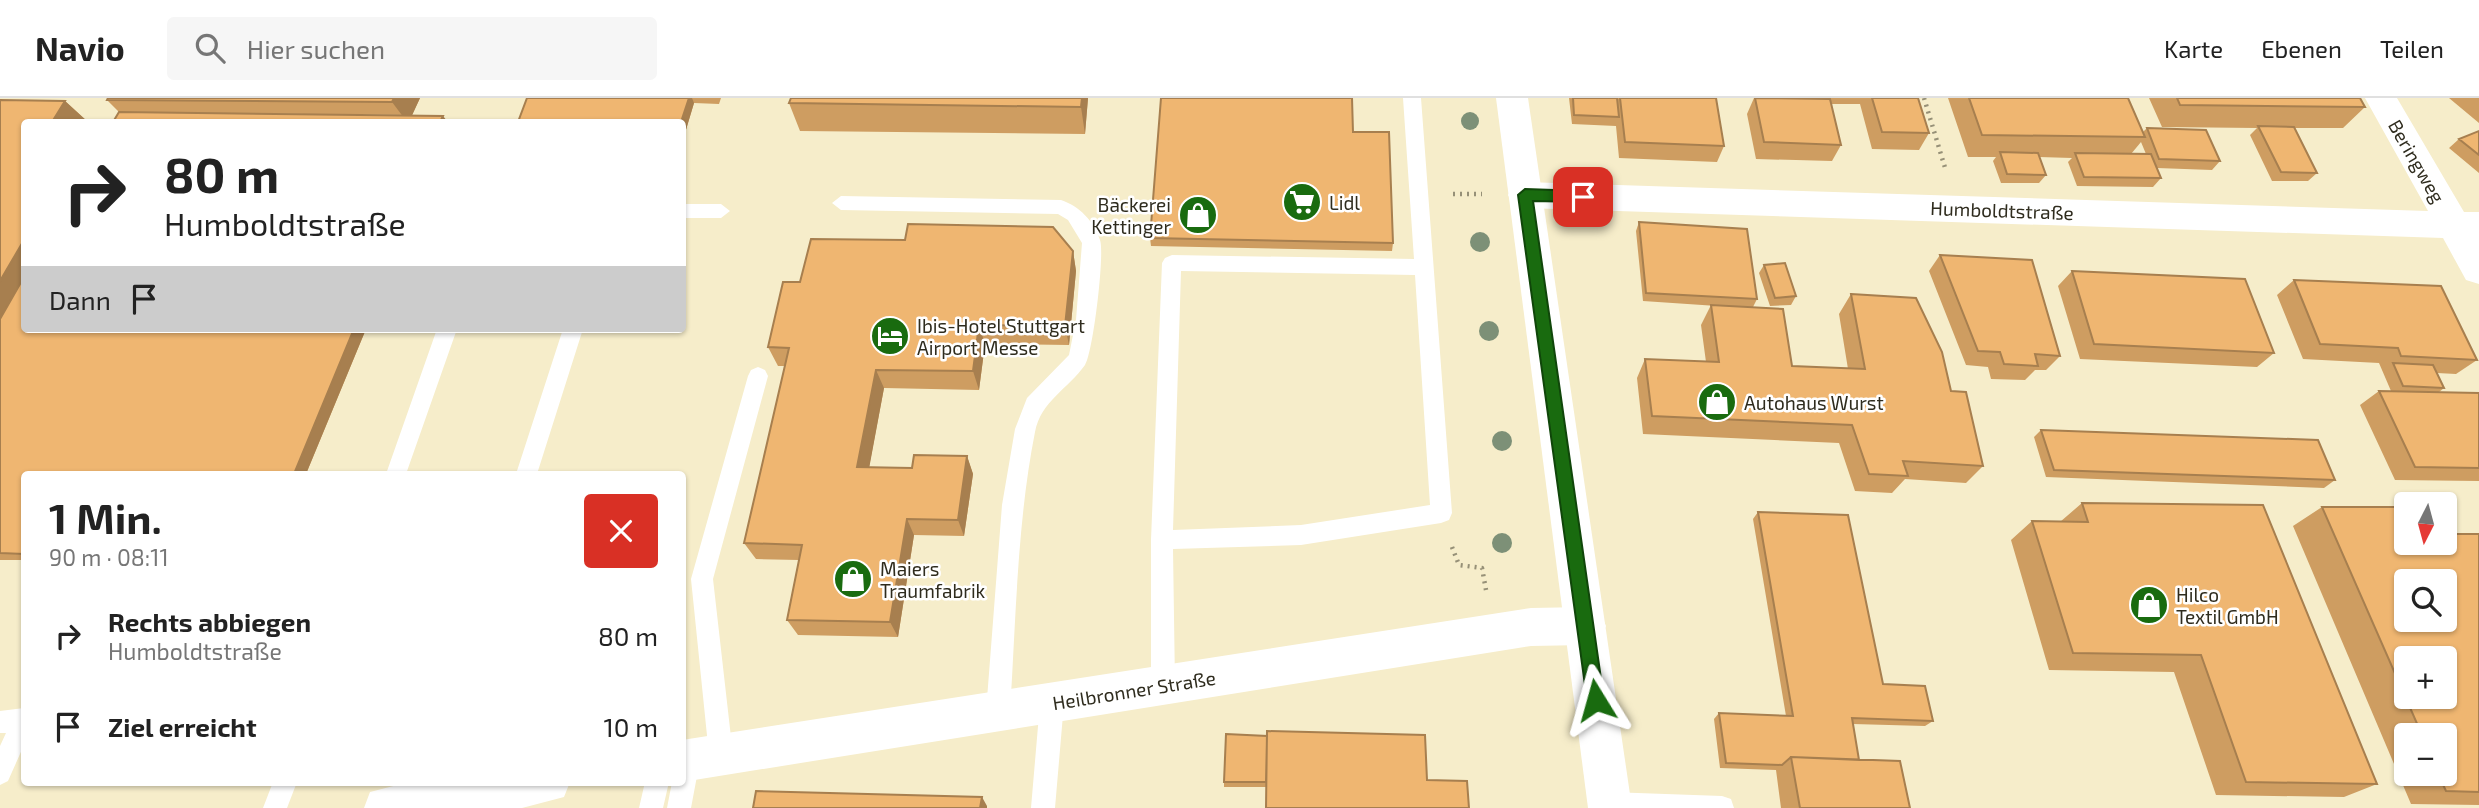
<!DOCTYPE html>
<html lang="de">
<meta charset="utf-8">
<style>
:root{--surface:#fff;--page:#f6f6f6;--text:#222;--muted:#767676;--line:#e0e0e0}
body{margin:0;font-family:"Exo 2",sans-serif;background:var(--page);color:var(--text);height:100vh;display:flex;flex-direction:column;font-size:26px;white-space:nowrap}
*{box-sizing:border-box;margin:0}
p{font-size:23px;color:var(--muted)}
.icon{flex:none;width:38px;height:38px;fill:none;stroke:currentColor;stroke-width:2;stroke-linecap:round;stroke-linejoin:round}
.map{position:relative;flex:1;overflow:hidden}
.sheet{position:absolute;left:21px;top:373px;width:665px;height:315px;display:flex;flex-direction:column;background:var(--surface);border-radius:7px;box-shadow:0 2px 5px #0004}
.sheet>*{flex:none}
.hud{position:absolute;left:21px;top:21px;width:665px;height:214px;border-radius:7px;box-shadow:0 2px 5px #0004;background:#fff;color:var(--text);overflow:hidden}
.needle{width:46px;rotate:186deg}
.tools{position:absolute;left:2394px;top:394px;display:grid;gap:14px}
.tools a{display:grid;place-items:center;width:63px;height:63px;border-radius:7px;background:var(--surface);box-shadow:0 2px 5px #0004;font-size:35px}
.pin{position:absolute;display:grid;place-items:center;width:60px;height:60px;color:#fff;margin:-30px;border-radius:14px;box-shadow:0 4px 10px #0006}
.me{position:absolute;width:77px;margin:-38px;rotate:352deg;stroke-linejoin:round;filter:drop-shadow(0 0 5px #0008)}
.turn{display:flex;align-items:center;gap:24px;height:147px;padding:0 28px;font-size:32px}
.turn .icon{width:91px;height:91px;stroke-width:2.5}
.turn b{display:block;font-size:49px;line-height:60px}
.then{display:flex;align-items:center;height:66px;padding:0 28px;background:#0003;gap:14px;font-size:26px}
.round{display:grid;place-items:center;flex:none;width:74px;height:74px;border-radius:7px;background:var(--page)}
.headline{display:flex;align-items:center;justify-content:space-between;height:119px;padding:0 28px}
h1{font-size:42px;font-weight:700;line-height:52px}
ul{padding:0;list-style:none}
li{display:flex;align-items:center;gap:21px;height:91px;padding:0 28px}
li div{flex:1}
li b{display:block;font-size:26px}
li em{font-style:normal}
header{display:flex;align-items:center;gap:42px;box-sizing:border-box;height:98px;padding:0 35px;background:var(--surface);border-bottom:2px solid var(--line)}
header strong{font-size:33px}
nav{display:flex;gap:38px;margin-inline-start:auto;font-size:24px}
.search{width:490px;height:63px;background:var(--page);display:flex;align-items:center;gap:18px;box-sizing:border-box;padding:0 24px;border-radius:7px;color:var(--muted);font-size:26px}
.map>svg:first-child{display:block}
</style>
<header>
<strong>Navio</strong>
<div class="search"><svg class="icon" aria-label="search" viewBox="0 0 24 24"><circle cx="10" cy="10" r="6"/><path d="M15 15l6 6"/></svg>Hier suchen</div>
<nav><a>Karte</a><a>Ebenen</a><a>Teilen</a></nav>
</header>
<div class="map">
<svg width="2479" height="710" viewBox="0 0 2479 710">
<rect width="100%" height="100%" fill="#f6edca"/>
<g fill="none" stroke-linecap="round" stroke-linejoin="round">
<path stroke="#969077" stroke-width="4.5" stroke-dasharray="2 5" stroke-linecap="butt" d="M1924 0 1946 73
M1453 96H1482
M1452 449 1459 467 1482 470 1486 492"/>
<path fill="#fff" fill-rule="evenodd" d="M1403 0H1421L1452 415 1449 422 1441 425 1301 447 1173 451 1175 587 1171 595 1163 598 1155 595 1151 587V442L1162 165 1165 160 1172 157 1414 161ZM1181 173 1415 177 1430 407 1301 427 1173 432Z
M841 98 1061 102C1079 108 1094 123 1100 142 1105 155 1093 256 1085 267 1068 291 1041 303 1035 334 1017 425 1016 521 1010 614L1006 622 998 625 990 622 986 614 1002 407 1015 331 1027 300 1069 257 1076 222 1082 145 1068 122 1058 116 841 112 832 105Z
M682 106H721L730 113 721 120H682Z
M437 231H457L406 376H386Z
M563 231H583L537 376H516Z
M758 269 765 272 768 278 713 481 733 657 729 665 721 669 713 665 709 657 691 481 748 278 751 272Z
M1052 594 1060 597 1064 605 1055 710H1031L1040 605 1044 597Z
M24 610V647L8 683 0 687V648L6 635H0V613Z
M688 650 696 654 700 662 691 710H667L672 684H682V653Z
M273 684H297L287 710H263Z
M645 684H669L663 710H639Z
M1609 694 1722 698 1731 701 1734 710H1599L1600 697Z"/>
<path fill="#fff" fill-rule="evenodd" d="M2365 0H2397L2464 114H2479V186L2466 182 2443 140 1525 110 1513 106 1508 97 1513 88 1525 84 2428 113Z
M1585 509 1600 514 1606 528 1600 542 1585 547 1531 548 682 684V642L1531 510Z
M409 684H570L564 699 522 710H364L370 694Z"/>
<path fill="#fff" fill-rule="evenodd" d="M1496 0H1528L1632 710H1588Z"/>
</g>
<g fill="#7d9077">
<circle cx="1470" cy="23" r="9"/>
<circle cx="1480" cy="144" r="10"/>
<circle cx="1489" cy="233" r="10"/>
<circle cx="1502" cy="343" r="10"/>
<circle cx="1502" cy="445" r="10"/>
</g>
<path fill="#ce9d61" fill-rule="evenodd" d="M108 0H420L412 17 119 14 107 2Z
M527 0H721L719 6 694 5 682 45V24Z
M1088 0 1085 36 800 33 789 5Z
M1569 0H1716L1724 48 1717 64 1619 60 1616 28 1572 26Z
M1754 0H1918L1929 35 1919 52 1872 51 1860 6H1831L1841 47 1832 63 1756 61 1747 16Z
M1948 0H2128L2143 34 2147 30 2220 63 2212 72 2157 70 2161 80 2153 89 2077 88 2068 64 2072 60 2039 59 2046 77 2039 85H2001L1993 63 1996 59H1968ZM2141 44 2146 56H2131Z
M2149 0H2360L2365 9 2343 30H2294L2317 75 2308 83H2272L2250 37 2257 30 2162 29Z
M2449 0H2479V25Z
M0 2 65 3 88 24H24V231H366L306 376H24V462H0Z
M2479 33V75L2449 50 2459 41Z
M1353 34 1393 145 1392 153 1151 148 1150 140Z
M1639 124 1757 201 1753 209 1792 268 1848 271 1839 216 1851 196 1951 293 1983 368 1966 385 1905 381 1892 395 1855 393 1839 345 1643 336 1637 280 1645 261 1706 264 1701 227 1711 207 1717 208 1643 203 1636 133Z
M1073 153 1076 173 1069 247 985 246 979 292 884 290 869 369 912 370 967 358 973 376 964 438 914 437 898 539 798 537 787 522 799 462 756 461 744 445 785 268H778L768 249 800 184Z
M1940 157 2060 258 2046 272H2035L2025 282 1991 281 1988 269 1966 267 1929 173Z
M1764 167 1796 198 1791 207 1770 208 1759 175Z
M2072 173 2274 255 2257 269 2080 261 2058 188Z
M2294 182 2477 262 2456 276 2437 275 2444 290 2439 294 2479 295V383L2395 382 2360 307 2379 293H2391L2379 265 2303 261 2277 197Z
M2041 332 2335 382 2324 390 2046 379 2034 339Z
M2082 405 2377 686 2344 699 2216 697 2174 574 2049 572 2011 442 2032 423 2060 424Z
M2322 409 2406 444 2479 436V707L2411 706 2293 428ZM2406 637H2445V676H2406Z
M1758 414 1883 586 1933 623 1925 628 1853 626 1859 662 1910 710H1781L1776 672 1720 670 1714 621 1719 615 1786 618 1753 421Z
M1427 682 1266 689H1224V684Z"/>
<path fill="#a77f4f" d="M394 0H420L409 24H407L392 4Z
M689 0H692L694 5 682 45V24H681Z
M1082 0H1088L1085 36 1081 9Z
M65 3 88 24H52Z
M443 18 448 24H440Z
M24 142V205L0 248V183Z
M1073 153 1076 173 1069 247 1065 228Z
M979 227 985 246 979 292 973 273Z
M354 231H366L306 376H294Z
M876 272 884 290 866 387 857 369Z
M967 358 973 376 964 438 958 422Z
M907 421 914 437 898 539 890 524Z
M982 699 987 708V710H980Z"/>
<path fill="#efb671" stroke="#a77f4f" stroke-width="2" fill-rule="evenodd" d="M108 0H394L392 4 107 2Z
M527 0H689L681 24H518Z
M791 0H1082L1081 9 789 5Z
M1161 0H1352L1353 34H1389L1393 145 1150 140Z
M1573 0H1617L1619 19 1574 17Z
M1620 0H1716L1724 48 1625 44Z
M1755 0 1830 1 1841 47 1764 44Z
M1872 0H1918L1929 35 1882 34Z
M1969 0H2128L2145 39 1982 37Z
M2177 0H2360L2365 9 2180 7Z
M0 2 65 3 52 24H24V142L0 183Z
M119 14 443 18 440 24H113Z
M2258 28 2294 29 2317 75 2281 74Z
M2147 30 2206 32 2220 63 2159 61Z
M2479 33V57L2459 41Z
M2000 54 2038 55 2046 77 2007 76Z
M2075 55 2151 56 2161 80 2084 79Z
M1639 124 1747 131 1757 201 1646 195Z
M908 126 1053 129 1073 153 1065 228 979 227 973 273 876 272 857 369 912 370 914 357 967 358 958 422 907 421 890 524 787 522 802 447 744 445 789 250 768 249 783 184H800L811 141 905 142Z
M1940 157 2032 162 2060 258 2035 256 2038 268 2004 266 2000 254 1978 253Z
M1785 165 1796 198 1775 200 1764 167Z
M2072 173 2245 181 2274 255 2094 246Z
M24 179V231H354L294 376H24V456L0 455V221Z
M2294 182 2441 188 2477 262 2401 258 2398 250 2320 246Z
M1851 196 1916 200 1942 254 1951 293 1966 294 1983 368 1903 363 1908 378 1869 376 1852 327 1652 318 1645 261 1719 264 1711 207 1783 211 1792 268 1865 271Z
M2393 265 2433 267 2444 290 2403 288Z
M2379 293 2479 295V370L2415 369Z
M2041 332 2318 342 2335 382 2054 372Z
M2082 405 2263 407 2377 686 2246 684 2201 557 2073 555 2032 423 2088 424Z
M2322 409H2406V444H2445V436H2479V694L2446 693 2438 676H2445V637H2422ZM2406 483H2445V522H2406ZM2406 560H2445V598H2406Z
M1758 414 1848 417 1883 586 1925 588 1933 623 1852 620 1859 662 1791 659 1782 667 1726 665 1719 615 1793 618Z
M1267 633 1425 637 1427 682 1467 683 1469 710H1266Z
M1226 636 1267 638 1266 684H1224Z
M1791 659 1900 663 1910 710H1800Z
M756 693 982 699 980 710H753Z"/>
<path fill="#196b0f" stroke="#10460a" stroke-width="2" d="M1525 91 1583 93 1590 99 1583 104 1533 103 1604 602 1602 608 1596 611 1589 608 1587 602 1518 97Z"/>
<defs>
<symbol id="supermarket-disc" viewBox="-11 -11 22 22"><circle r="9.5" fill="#196b0f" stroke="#fff"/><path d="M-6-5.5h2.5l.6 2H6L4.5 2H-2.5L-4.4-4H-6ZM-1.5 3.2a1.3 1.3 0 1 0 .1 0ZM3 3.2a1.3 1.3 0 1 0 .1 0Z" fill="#fff"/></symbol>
<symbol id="shop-disc" viewBox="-11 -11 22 22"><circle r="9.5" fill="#196b0f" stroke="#fff"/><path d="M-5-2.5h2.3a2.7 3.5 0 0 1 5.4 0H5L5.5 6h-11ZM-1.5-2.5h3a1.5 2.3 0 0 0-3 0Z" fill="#fff"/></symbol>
<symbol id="hotel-disc" viewBox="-11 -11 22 22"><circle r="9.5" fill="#196b0f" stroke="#fff"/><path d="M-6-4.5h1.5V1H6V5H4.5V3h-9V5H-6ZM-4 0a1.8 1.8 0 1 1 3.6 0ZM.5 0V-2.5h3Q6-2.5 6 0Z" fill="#fff"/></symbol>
</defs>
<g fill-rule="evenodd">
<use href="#supermarket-disc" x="1280" y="82" width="44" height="44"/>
<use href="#shop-disc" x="1176" y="95" width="44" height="44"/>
<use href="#hotel-disc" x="868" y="216" width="44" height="44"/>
<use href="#shop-disc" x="1695" y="282" width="44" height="44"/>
<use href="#shop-disc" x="831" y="459" width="44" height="44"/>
<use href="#shop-disc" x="2127" y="485" width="44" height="44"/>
</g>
<g text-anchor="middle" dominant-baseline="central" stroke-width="5" stroke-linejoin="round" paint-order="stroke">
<g font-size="19" fill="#2f2c1e" stroke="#fff">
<text transform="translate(2417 63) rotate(60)">Beringweg</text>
<text transform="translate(2002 112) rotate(2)">Humboldtstraße</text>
<text transform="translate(1134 592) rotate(-9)">Heilbronner Straße</text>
</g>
<g font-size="19" fill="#2f2c1e" stroke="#fff" text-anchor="start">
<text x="1329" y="104">Lidl</text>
<text x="1171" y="106" text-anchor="end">Bäckerei<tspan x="1171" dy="22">Kettinger</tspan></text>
<text x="917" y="227">Ibis-Hotel Stuttgart<tspan x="917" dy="22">Airport Messe</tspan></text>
<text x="1744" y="304">Autohaus Wurst</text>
<text x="880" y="470">Maiers<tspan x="880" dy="22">Traumfabrik</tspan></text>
<text x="2176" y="496">Hilco<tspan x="2176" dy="22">Textil GmbH</tspan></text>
</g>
</g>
</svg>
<div class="tools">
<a><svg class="needle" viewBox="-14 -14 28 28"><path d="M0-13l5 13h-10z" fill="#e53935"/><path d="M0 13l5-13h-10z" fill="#767676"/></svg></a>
<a><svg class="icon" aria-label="search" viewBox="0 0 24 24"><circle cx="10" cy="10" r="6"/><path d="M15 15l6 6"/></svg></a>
<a>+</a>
<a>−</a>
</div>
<div class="pin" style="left:1583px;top:99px;background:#d93025"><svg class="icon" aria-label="arrive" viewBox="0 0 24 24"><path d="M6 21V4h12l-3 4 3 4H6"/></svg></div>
<svg class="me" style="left:1596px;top:602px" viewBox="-20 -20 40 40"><path d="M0-17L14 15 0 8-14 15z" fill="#196b0f" stroke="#fff" stroke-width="4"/></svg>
<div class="hud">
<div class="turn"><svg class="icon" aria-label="right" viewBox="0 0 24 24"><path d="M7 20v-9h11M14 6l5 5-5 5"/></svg><div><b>80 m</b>Humboldtstraße</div></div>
<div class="then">Dann<svg class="icon" aria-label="arrive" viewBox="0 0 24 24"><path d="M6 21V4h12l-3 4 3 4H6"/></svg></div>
</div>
<section class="sheet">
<div class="headline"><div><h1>1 Min.</h1><p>90 m · 08:11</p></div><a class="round" style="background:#d93025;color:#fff"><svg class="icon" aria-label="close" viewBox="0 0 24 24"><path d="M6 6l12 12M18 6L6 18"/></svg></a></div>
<ul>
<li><svg class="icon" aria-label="right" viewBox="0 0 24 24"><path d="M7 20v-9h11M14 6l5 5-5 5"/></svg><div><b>Rechts abbiegen</b><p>Humboldtstraße</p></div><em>80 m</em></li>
<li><svg class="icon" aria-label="arrive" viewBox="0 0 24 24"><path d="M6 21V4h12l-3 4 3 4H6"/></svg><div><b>Ziel erreicht</b></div><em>10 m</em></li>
</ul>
</section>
</div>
